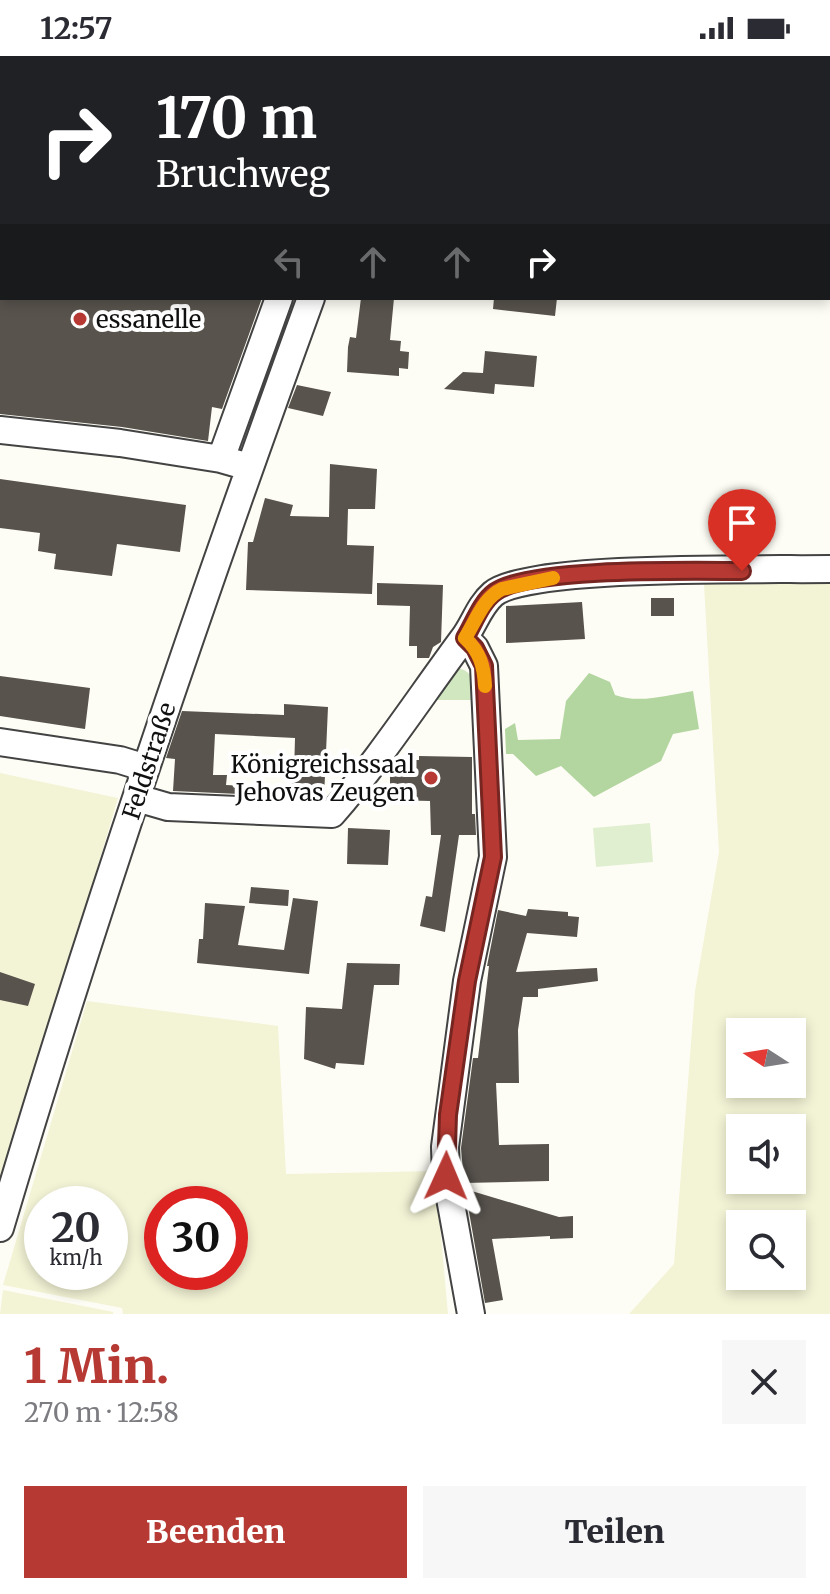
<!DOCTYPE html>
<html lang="de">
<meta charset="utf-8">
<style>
:root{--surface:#fff;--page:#f7f7f7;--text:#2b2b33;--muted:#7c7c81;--accent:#b63933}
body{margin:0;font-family:Merriweather,serif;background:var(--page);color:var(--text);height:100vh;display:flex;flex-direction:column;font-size:30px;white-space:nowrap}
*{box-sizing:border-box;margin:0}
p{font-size:26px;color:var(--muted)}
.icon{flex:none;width:44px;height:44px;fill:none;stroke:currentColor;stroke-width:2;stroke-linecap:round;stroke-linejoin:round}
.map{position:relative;height:1258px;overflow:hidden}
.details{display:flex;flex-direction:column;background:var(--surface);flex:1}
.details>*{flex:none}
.guide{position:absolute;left:0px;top:0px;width:830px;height:244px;box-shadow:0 4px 12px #0003;background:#202124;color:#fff;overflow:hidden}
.needle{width:52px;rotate:282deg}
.buttons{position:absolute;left:726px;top:962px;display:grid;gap:16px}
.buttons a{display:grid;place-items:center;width:80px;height:80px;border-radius:0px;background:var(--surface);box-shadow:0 4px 12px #0003;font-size:40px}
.speed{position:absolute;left:24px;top:1130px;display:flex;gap:16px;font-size:40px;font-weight:700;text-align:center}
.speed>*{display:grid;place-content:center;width:104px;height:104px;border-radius:50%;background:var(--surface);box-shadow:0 4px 12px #0003;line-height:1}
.speed small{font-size:20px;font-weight:400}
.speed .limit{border:12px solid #d22;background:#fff;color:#111}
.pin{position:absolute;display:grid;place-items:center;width:68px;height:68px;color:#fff;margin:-82px -34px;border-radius:50% 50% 50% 0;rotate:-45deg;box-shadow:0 0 8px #0007}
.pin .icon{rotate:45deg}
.me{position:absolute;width:88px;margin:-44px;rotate:1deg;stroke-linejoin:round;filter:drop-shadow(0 0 6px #0008)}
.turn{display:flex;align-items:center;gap:28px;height:168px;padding:0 24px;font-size:36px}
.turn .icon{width:104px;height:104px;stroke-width:2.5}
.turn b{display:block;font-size:56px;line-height:68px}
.lanes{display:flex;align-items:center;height:76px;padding:0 24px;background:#0003;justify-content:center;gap:40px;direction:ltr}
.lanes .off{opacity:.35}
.round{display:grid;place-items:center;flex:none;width:84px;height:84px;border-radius:0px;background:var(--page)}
.head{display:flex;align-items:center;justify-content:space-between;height:136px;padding:0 24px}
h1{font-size:48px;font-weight:800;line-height:60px;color:var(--accent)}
.button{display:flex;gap:16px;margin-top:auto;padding:16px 24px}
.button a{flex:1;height:92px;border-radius:0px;background:var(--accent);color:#fff;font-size:32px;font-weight:800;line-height:92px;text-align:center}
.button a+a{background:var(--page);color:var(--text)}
.status{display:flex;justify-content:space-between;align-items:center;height:56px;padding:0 40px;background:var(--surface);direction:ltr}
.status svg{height:22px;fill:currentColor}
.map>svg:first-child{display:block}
</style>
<div class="status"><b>12:57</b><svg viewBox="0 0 49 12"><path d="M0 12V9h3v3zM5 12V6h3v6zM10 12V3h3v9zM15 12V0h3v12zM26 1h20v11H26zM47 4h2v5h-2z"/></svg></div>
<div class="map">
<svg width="830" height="1258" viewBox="0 0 830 1258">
<rect width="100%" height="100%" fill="#fefdf5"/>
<path fill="#f3f3d6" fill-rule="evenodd" d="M830 527V1258H629L674 1208 695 935 719 796 704 528ZM740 976H792V1028H740ZM740 1072H792V1124H740ZM740 1168H792V1220H740Z
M0 717 118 742 0 1139Z
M87 945 278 970 286 1118 435 1115 448 1258H123L122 1252 3 1229ZM42 1148H110V1216H42ZM162 1148H230V1216H162Z
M3 1234 113 1256V1258H0Z"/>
<path fill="#d0e7c0" d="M455 612C474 613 474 629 479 644H428Z"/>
<path fill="#b3d6a0" d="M589 617 610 626 615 639C640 648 667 639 693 635L699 673 673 678 661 705 594 741 561 710 536 720 513 698H506L505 673 515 667 518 684 560 683 566 645Z"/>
<path fill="#e1efd1" d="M650 767 653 806 596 811 593 772Z"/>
<path fill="#58534d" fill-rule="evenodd" d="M0 242H262L222 353 212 351 208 385 122 371 0 358Z
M361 242H394L390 284 401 285 400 295 409 296 408 313 399 312V320L347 316 348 291 350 281 356 282Z
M494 242H557L555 260 493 253Z
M485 295 537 300 534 331 495 328 494 338 444 333 463 316 483 317Z
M297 329 331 336 323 360 288 352Z
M330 408 377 413 375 453H348L347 489 374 490 372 538 246 534 248 486H253L265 442 293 449 290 460 329 461Z
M0 423 186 449 180 496 117 488 112 520 54 513 56 498 38 495 40 477 0 472Z
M377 527 443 529 441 586 433 591 429 602H417V590H409L410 550 377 549Z
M651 542H674V560H651Z
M582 546 585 583 506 587V550Z
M0 620 90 632 85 673 0 660Z
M284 648 328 651 324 742 173 735 175 703 166 702 182 655 284 659ZM215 678 295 682 294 718 291 717 290 732 226 729 227 719H213Z
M419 700 472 701V758H475L476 779H459L445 876 420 870 426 840 432 841 441 779H431L430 745 390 744V711L396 704H419Z
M348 772 390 774 388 809 347 808Z
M251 831 289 834 288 850 249 847Z
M293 842 318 845 309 918 197 907 199 883H203L205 847 245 850 238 889 284 894Z
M528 853 568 856V860L579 861 577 881 527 877 516 916 597 912 598 925 538 933V941H523L518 974 519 1027H496L499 1089 549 1088V1125L464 1127 461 1092 473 1002H478L489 910H487L498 854 526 860Z
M347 907 400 908 399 929H374L364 1009 336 1007 335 1013 304 1003 306 951 342 953Z
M0 916 35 928 28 950 0 944Z
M465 1133 559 1161 573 1160V1182L550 1183V1180L492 1183 503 1244 485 1247Z"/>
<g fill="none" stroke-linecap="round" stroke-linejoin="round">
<defs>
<path id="minor" d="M349 2 350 0
M396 2V0
M0 374 120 387 221 403 249 411
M221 403 279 242
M465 582 475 592 484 610 493 801 467 925 445 1091 446 1120 471 1258
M0 686 120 704 146 712
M137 742 168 751 332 758C379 704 420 641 463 583 474 569 479 550 493 538 528 508 773 514 830 513
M0 1172C93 859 199 549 311 242"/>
</defs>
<use href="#minor" stroke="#434343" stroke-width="30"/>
<use href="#minor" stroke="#fff" stroke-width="26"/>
</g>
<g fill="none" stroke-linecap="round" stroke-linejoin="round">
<defs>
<path id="route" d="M446 1120 448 1059 467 925 493 801 484 610 475 592 465 582C474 567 481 546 495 536 530 511 693 515 742 515"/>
</defs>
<use href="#route" stroke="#762521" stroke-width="20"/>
<use href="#route" stroke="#b63933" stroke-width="14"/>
<path stroke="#f59e0b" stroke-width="14" d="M485 630C484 610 480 596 465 582 476 565 483 542 502 533L553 522"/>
</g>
<g fill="#b63933" stroke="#fff" stroke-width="3">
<circle cx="80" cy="263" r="8"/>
<circle cx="431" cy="722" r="8"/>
</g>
<g text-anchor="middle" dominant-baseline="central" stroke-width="8" stroke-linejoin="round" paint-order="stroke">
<g font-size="24" fill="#101010" stroke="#fff" text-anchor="start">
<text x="96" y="263">essanelle</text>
<text x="415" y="708" text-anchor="end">Königreichssaal<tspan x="415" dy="28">Jehovas Zeugen</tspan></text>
</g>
<g font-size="24" fill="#101010" stroke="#fff">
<text transform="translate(149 705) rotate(-72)">Feldstraße</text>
</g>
</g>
</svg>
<div class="buttons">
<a><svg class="needle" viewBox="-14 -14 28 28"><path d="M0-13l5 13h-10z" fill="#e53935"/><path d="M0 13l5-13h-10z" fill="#7c7c81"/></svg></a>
<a><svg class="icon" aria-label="sound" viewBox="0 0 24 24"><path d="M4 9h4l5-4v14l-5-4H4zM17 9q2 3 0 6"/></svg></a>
<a><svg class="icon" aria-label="search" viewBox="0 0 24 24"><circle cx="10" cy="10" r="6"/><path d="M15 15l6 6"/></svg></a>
</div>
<div class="speed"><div>20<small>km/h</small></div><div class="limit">30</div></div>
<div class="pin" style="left:742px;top:515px;background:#d93025"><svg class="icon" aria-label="arrive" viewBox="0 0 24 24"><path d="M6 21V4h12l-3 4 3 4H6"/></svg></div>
<svg class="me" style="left:446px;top:1120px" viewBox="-20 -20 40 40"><path d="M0-17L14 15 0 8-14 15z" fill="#b63933" stroke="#fff" stroke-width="4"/></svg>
<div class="guide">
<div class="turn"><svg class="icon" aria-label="right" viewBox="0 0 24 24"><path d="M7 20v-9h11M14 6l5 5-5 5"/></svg><div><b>170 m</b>Bruchweg</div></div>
<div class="lanes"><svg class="icon off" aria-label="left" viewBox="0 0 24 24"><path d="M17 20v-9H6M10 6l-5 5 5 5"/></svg><svg class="icon off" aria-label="ahead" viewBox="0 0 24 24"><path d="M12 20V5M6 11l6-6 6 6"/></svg><svg class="icon off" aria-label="ahead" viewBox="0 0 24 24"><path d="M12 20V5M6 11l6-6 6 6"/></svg><svg class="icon" aria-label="right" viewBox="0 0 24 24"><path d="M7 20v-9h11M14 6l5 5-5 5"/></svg></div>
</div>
</div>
<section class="details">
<div class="head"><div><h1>1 Min.</h1><p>270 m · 12:58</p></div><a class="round"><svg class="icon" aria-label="close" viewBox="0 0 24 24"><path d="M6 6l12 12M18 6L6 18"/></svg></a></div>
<div class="button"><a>Beenden</a><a>Teilen</a></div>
</section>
